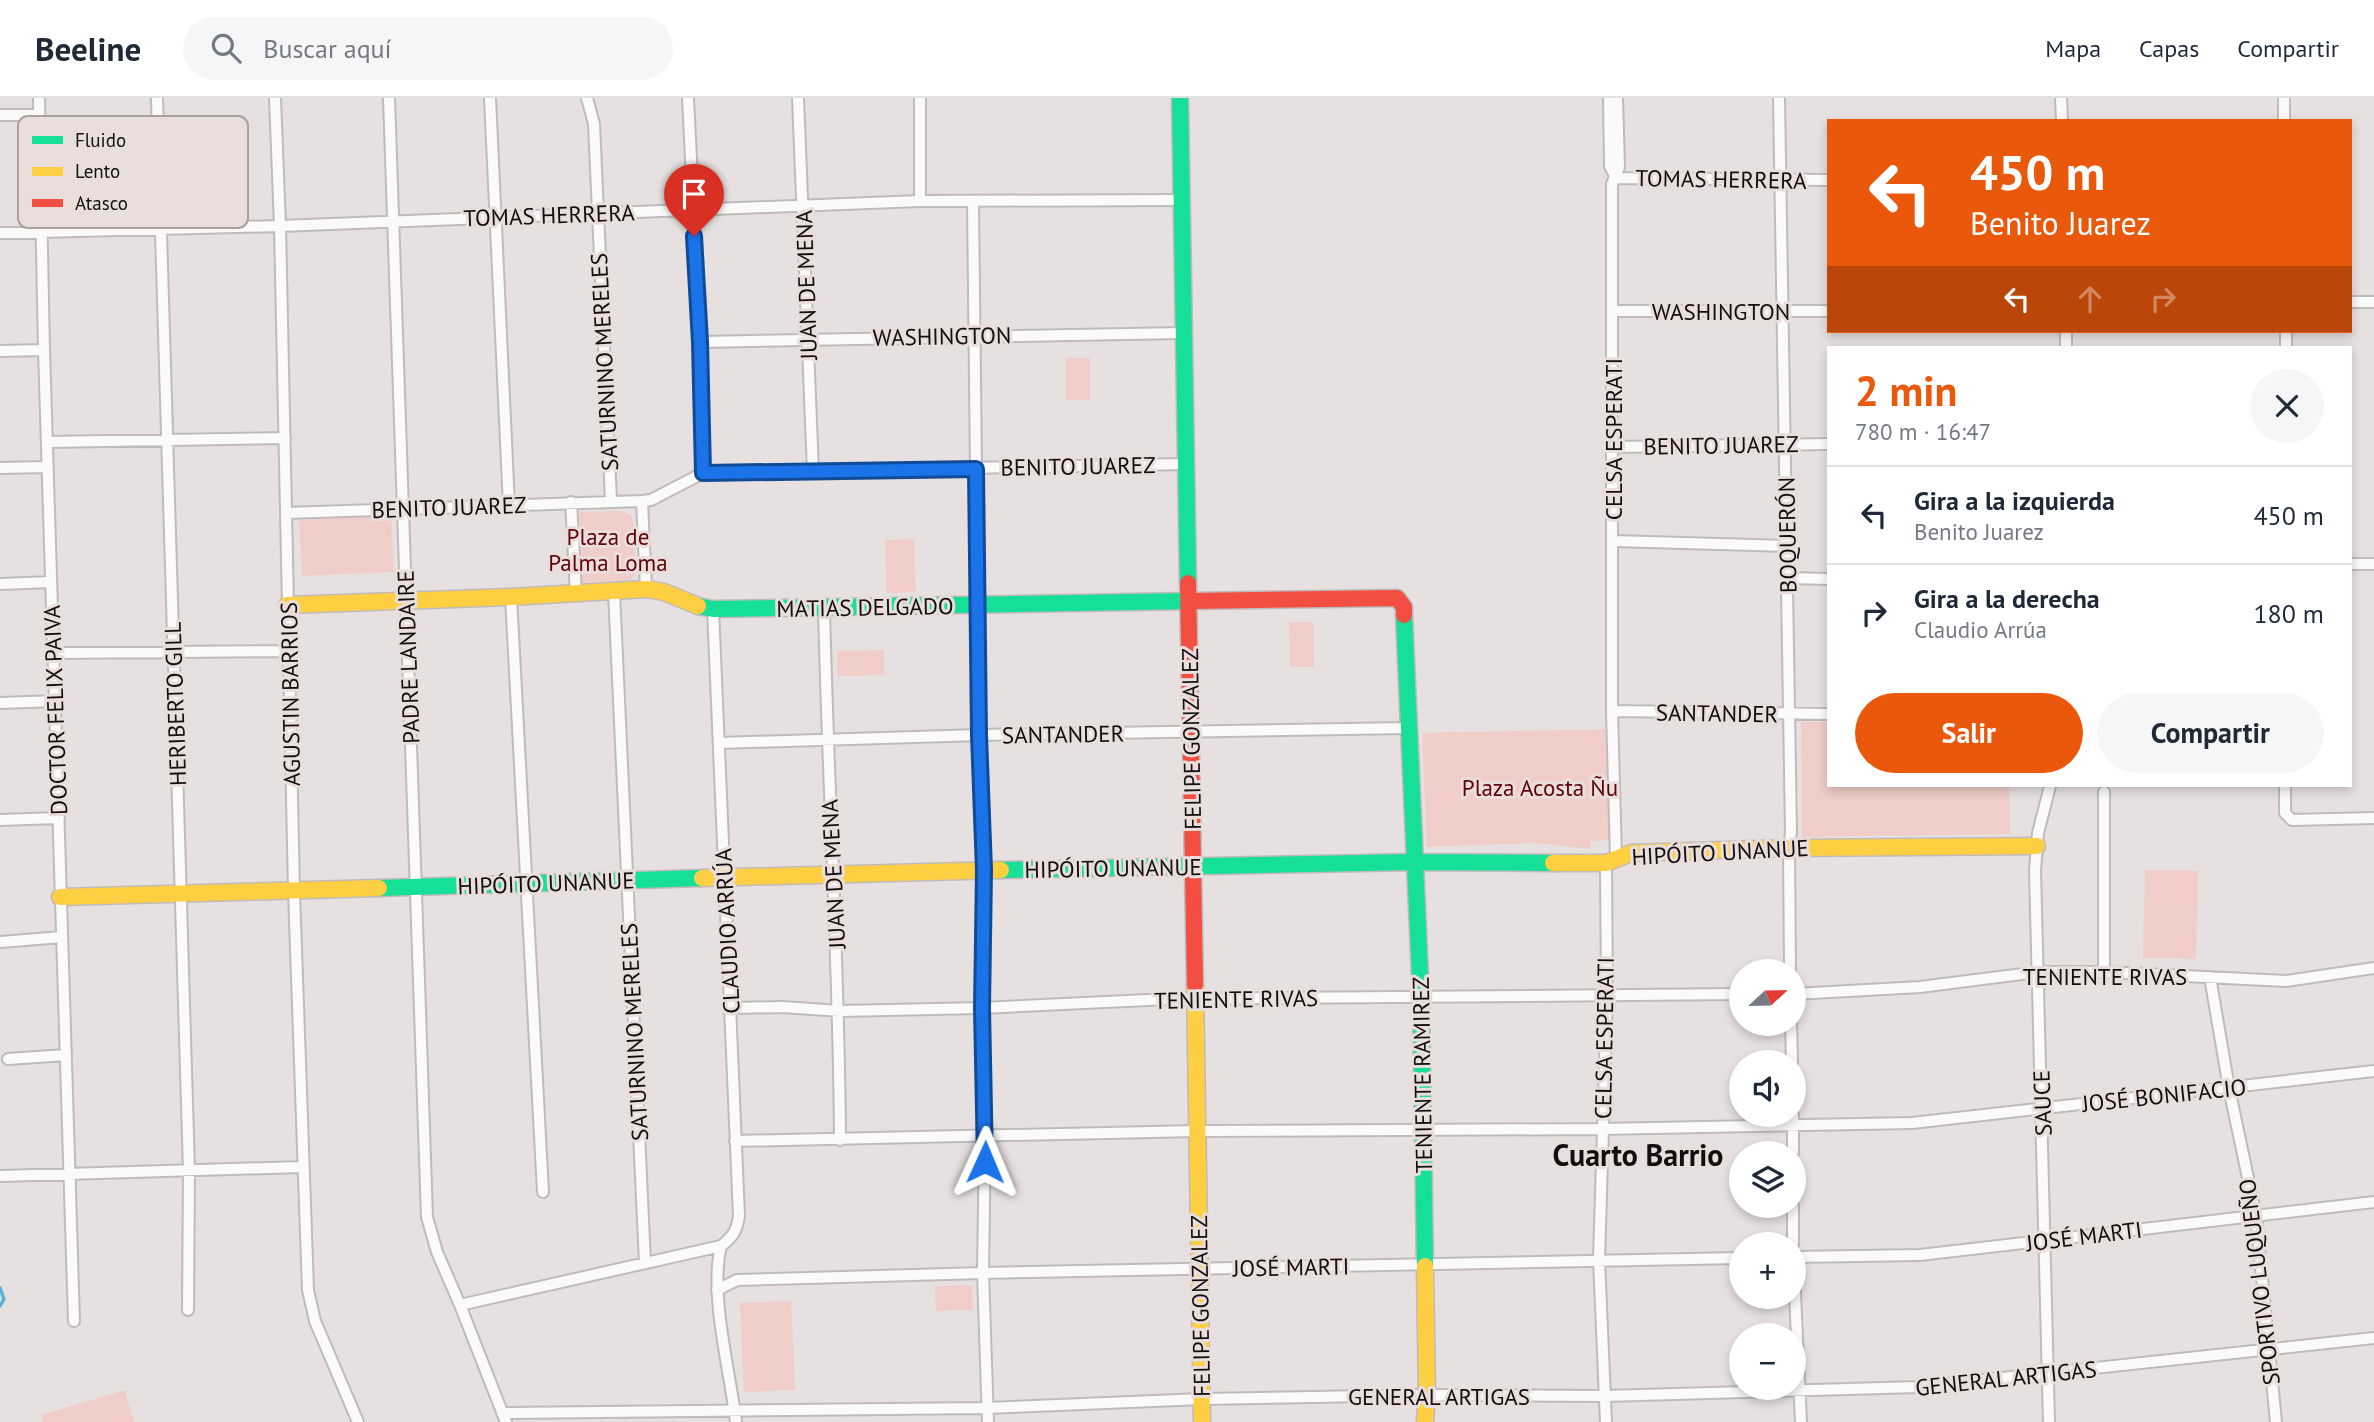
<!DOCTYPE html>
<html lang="es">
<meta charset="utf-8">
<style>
:root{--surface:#fff;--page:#f6f6f7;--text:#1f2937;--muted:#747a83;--line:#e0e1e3;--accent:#ea580c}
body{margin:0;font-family:"PT Sans",sans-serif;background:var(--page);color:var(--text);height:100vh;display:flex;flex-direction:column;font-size:26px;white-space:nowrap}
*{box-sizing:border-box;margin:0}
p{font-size:23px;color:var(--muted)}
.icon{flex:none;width:38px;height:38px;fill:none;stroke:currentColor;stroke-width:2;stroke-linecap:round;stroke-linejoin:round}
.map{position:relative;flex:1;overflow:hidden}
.details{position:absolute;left:1827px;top:248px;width:525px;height:441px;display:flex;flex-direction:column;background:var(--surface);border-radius:0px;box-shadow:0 4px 10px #0003}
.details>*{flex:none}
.top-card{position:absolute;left:1827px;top:21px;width:525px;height:214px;border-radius:0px;box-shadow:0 4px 10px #0003;background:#ea580c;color:#fff;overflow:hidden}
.needle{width:46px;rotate:68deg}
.fabs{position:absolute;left:1729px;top:861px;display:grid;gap:14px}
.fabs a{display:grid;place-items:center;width:77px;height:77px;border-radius:50%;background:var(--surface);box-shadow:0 4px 10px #0003;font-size:35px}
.pin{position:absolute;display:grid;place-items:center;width:60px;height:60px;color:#fff;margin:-72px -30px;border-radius:50% 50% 50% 0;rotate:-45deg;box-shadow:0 0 7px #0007}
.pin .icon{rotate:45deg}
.me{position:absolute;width:77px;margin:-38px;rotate:1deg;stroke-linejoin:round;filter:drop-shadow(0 0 5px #0008)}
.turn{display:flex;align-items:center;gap:24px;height:147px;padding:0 28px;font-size:32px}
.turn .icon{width:91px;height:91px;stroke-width:2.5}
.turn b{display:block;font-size:49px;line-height:60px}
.lanes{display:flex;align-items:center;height:66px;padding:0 28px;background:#0003;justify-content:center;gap:35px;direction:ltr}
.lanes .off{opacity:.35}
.round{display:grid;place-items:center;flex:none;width:74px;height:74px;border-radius:37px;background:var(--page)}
.headline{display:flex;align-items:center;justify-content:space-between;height:119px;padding:0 28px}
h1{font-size:42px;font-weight:800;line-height:52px;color:var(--accent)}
.primary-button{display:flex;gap:14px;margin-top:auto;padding:14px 28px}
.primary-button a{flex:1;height:80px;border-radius:42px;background:var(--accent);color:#fff;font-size:28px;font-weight:800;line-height:80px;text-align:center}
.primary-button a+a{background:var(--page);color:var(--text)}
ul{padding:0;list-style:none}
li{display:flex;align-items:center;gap:21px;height:98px;padding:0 28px;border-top:2px solid var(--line)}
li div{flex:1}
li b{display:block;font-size:26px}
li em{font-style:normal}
header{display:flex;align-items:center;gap:42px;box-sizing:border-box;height:98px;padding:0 35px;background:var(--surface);border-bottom:2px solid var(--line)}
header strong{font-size:33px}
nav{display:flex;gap:38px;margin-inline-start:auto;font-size:24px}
.search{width:490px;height:63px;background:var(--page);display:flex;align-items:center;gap:18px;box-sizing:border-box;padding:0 24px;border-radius:38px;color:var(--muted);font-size:26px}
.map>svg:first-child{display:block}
</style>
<header>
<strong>Beeline</strong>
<div class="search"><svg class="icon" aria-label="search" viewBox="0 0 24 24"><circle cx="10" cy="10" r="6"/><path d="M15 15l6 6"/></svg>Buscar aquí</div>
<nav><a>Mapa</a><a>Capas</a><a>Compartir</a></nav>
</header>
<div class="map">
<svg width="2374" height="1324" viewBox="0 0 2374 1324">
<rect width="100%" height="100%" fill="#e6e0e0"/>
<path fill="#f0cdc8" d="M1066 260H1090V302H1066Z
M621 413 630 417 634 426 635 476 632 481 626 483 583 485 579 414Z
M391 418 394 474 302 478 299 422Z
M914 441 916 494 887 495 885 442Z
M1289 524H1313L1314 569H1290Z
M884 552V577L838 578 837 553Z
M1801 624H1829V688H2009L2010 736 1802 739Z
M1609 631 1614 742 1591 743 1590 751 1536 745 1427 749 1422 635Z
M2145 772 2198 773 2196 861 2143 860Z
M972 1187 973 1212 936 1213 935 1188Z
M791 1203 795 1292 744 1294 740 1205Z
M125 1292 134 1324H43L41 1317Z"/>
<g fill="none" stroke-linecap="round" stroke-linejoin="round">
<path stroke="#59b2d4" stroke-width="3.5" d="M0 1190 4 1201 0 1208"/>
<defs>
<path id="street" d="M39 0 44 252 74 1223
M157 0 189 1073 188 1212
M275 0 280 128 294 794 308 1192 315 1223 358 1324
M389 0 427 1119 437 1154 460 1207 506 1324
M490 0 509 408
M587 0 594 26 611 403
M688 0 700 244 703 375
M798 0 813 374
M920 0V103
M1609 0 1610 68 1614 76
M1617 0 1619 69 1612 86V613L1829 616
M1779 0 1791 734 1789 750 1790 873
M2061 0 2062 23
M2284 0V23
M0 17H39
M1614 80 1829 82
M973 104 979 637 984 772 982 910 985 1036 983 1175 988 1324
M0 135 280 128 920 103 1181 102
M2350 204H2374
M1612 213H1829
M2066 233V250
M700 244 1183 235
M2286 250V233
M0 253 44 252
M47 344 285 340
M1613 349 1829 346
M0 370 48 369
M642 403 646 491
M571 404 576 495
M286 415 642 403 651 402 703 375 1185 366
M1613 443 1787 448
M2350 466H2374
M1788 480 1829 481
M0 486 51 484
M614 494 645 1165
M511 499 543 1094
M824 510C828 687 839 864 840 1042
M54 555 289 553
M0 605 55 603
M1612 613 1616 760
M719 645 979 637 1408 630
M2285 688V715L2292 722 2374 720
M2104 694V874
M0 722 59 720
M0 844 62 839
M2210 879 2229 990 2256 1118 2276 1324
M1794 896 1920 889 2038 874H2104L2286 883 2374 870
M731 910 783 909 840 913 982 910 1169 901 1741 896
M1791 926 1792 964
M8 961 66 957
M1793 1017V1055
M735 1043 1196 1033 1602 1031 1912 1025 2374 973
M0 1078 302 1069
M1793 1146V1108
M721 1148C709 1197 730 1272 736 1324
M1794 1159 1920 1157 2374 1104
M1794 1175 1801 1324
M717 1192 737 1182 983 1175 1741 1160
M460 1207 721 1148C733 1139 737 1132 739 1118L713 511
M502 1315 987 1310 1202 1301 1427 1297 1605 1298 1918 1289 2374 1240
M1606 1324 1599 1162 1607 898 1606 765
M2049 1324 2035 772 2038 735 2050 688"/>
<path id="fast" d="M1180 0 1188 485
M698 508 713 511 1191 503
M1404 517 1421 900 1425 1168
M1001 772 1414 764 1553 765
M379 790 702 780"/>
<path id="slow" d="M287 507 511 499 646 491 664 494 698 508
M1553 765H1606L1631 755 1789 750 2037 748
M702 780 1001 772
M60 799 379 790
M1195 887 1202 1324
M1425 1324 1427 1297 1425 1168"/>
<path id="jam" d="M1188 485 1195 887
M1191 503 1397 500 1404 509V517"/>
</defs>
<use href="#street" stroke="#c0bbba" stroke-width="14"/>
<use href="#fast" stroke="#c0bbba" stroke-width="19"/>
<use href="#slow" stroke="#c0bbba" stroke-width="19"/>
<use href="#jam" stroke="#c0bbba" stroke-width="19"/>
<use href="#street" stroke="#fbfafa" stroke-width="10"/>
<use href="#fast" stroke="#16e098" stroke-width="16"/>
<use href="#slow" stroke="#ffcf43" stroke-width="16"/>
<use href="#jam" stroke="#f24e42" stroke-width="16"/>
</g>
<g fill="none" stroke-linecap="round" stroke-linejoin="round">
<defs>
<path id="route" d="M694 138 700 244 703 375 976 371 979 637 984 772 982 910 985 1064"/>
</defs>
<use href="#route" stroke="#114b97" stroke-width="18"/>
<use href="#route" stroke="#1a73e8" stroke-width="12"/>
</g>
<g text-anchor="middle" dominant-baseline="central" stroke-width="6" stroke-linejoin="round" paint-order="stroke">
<g font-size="23" fill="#130f0f" stroke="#eadedc">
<text transform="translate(1721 81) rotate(1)">TOMAS HERRERA</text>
<text transform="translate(549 117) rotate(-2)">TOMAS HERRERA</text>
<text transform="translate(806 187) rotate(-92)">JUAN DE MENA</text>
<text x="1721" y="213">WASHINGTON</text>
<text transform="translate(942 238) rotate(-1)">WASHINGTON</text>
<text transform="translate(604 264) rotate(-93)">SATURNINO MERELES</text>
<text transform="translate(1613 341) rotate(-90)">CELSA ESPERATI</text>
<text transform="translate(1721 347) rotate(-1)">BENITO JUAREZ</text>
<text transform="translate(1078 368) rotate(-1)">BENITO JUAREZ</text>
<text transform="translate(449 409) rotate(-2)">BENITO JUAREZ</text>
<text transform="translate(1787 437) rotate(-91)">BOQUERÓN</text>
<text transform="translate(865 509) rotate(-1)">MATIAS DELGADO</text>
<text transform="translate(408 559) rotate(-92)">PADRE LANDAIRE</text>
<text transform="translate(290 596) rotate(-91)">AGUSTIN BARRIOS</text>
<text transform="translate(175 606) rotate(-92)">HERIBERTO GILL</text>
<text transform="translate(55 612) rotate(-92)">DOCTOR FELIX PAIVA</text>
<text transform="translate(1717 615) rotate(1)">SANTANDER</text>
<text transform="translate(1063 636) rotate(-1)">SANTANDER</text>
<text transform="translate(1191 641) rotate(-91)">FELIPE GONZALEZ</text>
<text transform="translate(1720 754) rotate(-3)">HIPÓITO UNANUE</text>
<text transform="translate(1113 770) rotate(-1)">HIPÓITO UNANUE</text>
<text transform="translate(833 776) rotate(-93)">JUAN DE MENA</text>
<text transform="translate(546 785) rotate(-2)">HIPÓITO UNANUE</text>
<text transform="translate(727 833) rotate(-93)">CLAUDIO ARRÚA</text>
<text x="2105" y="878">TENIENTE RIVAS</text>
<text transform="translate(1236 901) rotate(-1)">TENIENTE RIVAS</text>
<text transform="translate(634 934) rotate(-93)">SATURNINO MERELES</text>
<text transform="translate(1604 940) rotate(-89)">CELSA ESPERATI</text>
<text transform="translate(1422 977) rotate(-91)">TENIENTE RAMIREZ</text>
<text transform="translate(2164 997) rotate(-6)">JOSÉ BONIFACIO</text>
<text transform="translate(2042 1005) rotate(-92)">SAUCE</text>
<text transform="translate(2084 1138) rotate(-7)">JOSÉ MARTI</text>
<text transform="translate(1291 1169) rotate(-1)">JOSÉ MARTI</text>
<text transform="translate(2259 1184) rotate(-97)">SPORTIVO LUQUEÑO</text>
<text transform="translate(1200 1208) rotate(-91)">FELIPE GONZALEZ</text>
<text transform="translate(2006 1280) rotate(-6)">GENERAL ARTIGAS</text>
<text x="1439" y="1298">GENERAL ARTIGAS</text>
</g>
<g font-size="23" fill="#600207" stroke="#eadedc">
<text x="608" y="438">Plaza de<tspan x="608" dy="26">Palma Loma</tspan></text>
<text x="1540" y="689">Plaza Acosta Ñu</text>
</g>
<g font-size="30" font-weight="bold" fill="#130f0f" stroke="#eadedc">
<text x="1638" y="1056">Cuarto Barrio</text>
</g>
</g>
<rect x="18" y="18" width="230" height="112" rx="10" fill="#eadedc" stroke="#aaa09e" stroke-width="2"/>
<rect x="32" y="38" width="31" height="8" fill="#16e098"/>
<rect x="32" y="69" width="31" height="9" fill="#ffcf43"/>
<rect x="32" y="101" width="31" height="8" fill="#f24e42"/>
<g font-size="19" fill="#130f0f">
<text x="75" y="49">Fluido</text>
<text x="75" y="80">Lento</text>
<text x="75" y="112">Atasco</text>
</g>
</svg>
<div class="fabs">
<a><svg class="needle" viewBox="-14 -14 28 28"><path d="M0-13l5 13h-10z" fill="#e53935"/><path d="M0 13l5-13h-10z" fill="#747a83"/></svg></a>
<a><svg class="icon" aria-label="sound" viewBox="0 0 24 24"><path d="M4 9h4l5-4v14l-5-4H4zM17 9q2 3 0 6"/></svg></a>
<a><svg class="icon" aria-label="layers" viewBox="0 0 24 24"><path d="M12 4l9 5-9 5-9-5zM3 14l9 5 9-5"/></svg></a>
<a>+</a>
<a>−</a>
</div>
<div class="pin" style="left:694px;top:138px;background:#d93025"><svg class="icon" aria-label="arrive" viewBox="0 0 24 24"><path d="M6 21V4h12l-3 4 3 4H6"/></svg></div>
<svg class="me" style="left:985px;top:1064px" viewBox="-20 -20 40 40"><path d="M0-17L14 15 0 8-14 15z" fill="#1a73e8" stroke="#fff" stroke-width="4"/></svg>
<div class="top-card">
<div class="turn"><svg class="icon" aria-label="left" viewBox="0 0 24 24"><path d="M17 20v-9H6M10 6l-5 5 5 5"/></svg><div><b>450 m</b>Benito Juarez</div></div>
<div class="lanes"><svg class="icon" aria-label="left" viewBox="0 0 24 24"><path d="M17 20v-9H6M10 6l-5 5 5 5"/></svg><svg class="icon off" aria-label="ahead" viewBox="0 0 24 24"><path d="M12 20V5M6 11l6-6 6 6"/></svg><svg class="icon off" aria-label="right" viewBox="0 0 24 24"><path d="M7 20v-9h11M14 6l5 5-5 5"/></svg></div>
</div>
<section class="details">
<div class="headline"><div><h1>2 min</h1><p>780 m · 16:47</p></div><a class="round"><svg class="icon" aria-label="close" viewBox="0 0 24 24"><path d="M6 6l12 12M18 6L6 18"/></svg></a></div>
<ul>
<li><svg class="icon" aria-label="left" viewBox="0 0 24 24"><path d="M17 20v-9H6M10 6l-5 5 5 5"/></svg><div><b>Gira a la izquierda</b><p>Benito Juarez</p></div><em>450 m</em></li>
<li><svg class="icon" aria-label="right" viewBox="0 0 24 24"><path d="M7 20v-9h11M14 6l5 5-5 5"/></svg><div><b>Gira a la derecha</b><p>Claudio Arrúa</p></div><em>180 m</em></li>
</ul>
<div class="primary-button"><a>Salir</a><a>Compartir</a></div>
</section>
</div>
